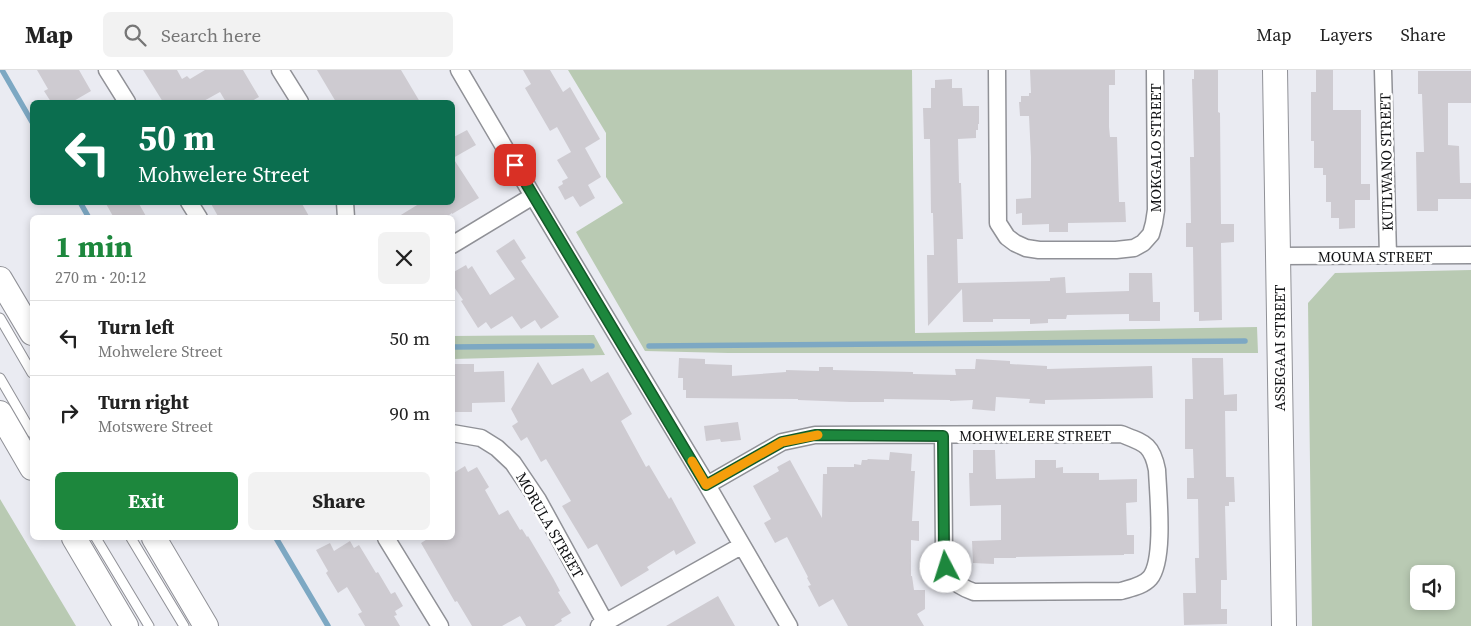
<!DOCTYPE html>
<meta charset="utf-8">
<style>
:root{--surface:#fff;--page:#f2f2f2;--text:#222;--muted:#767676;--line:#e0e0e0;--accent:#1d873d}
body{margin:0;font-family:"Source Serif 4",serif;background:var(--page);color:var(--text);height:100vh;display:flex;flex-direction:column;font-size:19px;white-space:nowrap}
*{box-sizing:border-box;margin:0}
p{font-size:16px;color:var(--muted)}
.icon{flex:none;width:28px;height:28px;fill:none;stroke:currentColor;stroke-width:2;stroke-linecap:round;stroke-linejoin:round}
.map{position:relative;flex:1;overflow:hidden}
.panel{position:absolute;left:30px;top:145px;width:425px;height:325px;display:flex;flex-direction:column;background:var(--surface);border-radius:8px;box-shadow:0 2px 8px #0003}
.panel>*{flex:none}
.top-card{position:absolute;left:30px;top:30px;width:425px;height:105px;border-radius:8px;box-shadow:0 2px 8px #0003;background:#0b6e4f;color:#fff;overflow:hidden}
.tools{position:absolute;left:1410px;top:495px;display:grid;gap:10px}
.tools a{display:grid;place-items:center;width:45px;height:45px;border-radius:8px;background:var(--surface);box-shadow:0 2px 8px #0003;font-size:25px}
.pin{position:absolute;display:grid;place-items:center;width:42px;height:42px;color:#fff;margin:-21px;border-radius:10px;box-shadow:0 2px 8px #0006}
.me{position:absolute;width:55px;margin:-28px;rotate:355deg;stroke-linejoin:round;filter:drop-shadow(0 0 4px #0008)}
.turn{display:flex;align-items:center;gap:18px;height:105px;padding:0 25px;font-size:22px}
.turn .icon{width:65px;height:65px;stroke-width:2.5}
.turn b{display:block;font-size:35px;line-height:42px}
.round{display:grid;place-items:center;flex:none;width:52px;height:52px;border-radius:8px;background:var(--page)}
.headline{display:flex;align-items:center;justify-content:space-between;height:85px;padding:0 25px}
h1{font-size:30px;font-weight:700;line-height:38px;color:var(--accent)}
.action{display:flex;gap:10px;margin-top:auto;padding:10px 25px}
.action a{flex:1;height:58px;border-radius:8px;background:var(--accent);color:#fff;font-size:20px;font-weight:700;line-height:58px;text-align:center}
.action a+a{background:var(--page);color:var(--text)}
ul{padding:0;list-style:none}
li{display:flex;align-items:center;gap:15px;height:75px;padding:0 25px;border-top:1px solid var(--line)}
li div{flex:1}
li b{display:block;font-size:19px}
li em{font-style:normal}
header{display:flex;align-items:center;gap:30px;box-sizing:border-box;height:70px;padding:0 25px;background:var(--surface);border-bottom:1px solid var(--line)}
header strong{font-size:24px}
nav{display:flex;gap:28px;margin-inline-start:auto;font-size:18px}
.search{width:350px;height:45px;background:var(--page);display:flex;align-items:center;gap:12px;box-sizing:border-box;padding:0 18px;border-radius:8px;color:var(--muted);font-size:19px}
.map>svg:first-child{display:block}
</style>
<header>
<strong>Map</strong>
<div class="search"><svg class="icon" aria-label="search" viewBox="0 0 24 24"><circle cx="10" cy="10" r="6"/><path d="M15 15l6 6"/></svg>Search here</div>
<nav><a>Map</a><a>Layers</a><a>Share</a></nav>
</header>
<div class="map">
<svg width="1471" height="556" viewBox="0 0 1471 556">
<rect width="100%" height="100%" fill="#eaebf2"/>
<path fill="#b9cab3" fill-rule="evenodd" d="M568 0H912L915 263 1257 257 1258 283H728L645 281 576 162 623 133 606 107V63Z
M1471 200V556H1312L1308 233 1335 203ZM1419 504H1446V531H1419Z
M594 265 605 285 453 289V266Z
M0 429 76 556H0Z"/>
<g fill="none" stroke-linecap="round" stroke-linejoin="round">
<path stroke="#7da8c3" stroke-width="5.5" d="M2 0 32 52
M80 132 89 148
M649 276 1245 271
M452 277 592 276
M276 468 328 556"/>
</g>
<path fill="#cecbd1" d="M37 0H79L91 21 72 32H51L44 21 48 19Z
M143 0H177L182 9 187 6 190 9 205 0H243L259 27 250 32H226L220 22 202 32H163Z
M317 0H401L420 32H336Z
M523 0H550L563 22 570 17 600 69 585 78 601 107 588 115 595 128 580 137 573 126 565 130 558 117 563 114 562 111 568 108 557 90 571 82 557 57 550 61 525 18 531 14Z
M1030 0H1115V15H1109V57L1110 67H1117L1119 132H1125L1126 152 1068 153V162H1049V154L1022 155V143L1016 144V129L1031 128V87L1029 46H1020L1019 32H1021V26H1029V23H1031Z
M1194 0H1218V42L1220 43 1221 154H1234V172L1221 173V174L1222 250 1199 251V242H1194L1193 177H1186V153H1191L1190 87H1194L1192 9H1194Z
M1316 0H1333V40H1361V114H1370V130H1355V158L1339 159V148H1331V132H1326V105H1323V98H1314V71H1311V22H1316Z
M1418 1H1471V33H1448V75L1459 76 1460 113H1471V129H1438V141H1417L1416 82H1424L1422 24H1418Z
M952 9V18H962L963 36H979V54H978V60H976V68L958 69 959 113H961L963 169H957L958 213 1050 211V208L1065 207 1066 223 1129 221V203H1152L1153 232H1160V251H1129V244L1067 245 1066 249H1048V253L1030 254V249H993V252H963L962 219 928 256 927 185H934L933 143H931L930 69H924L923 38H931V18H935V10Z
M467 60 476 75 453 88 479 128 452 144V143L445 148H396L422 132H452V68Z
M105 132H138L147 148H114Z
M210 132H301L310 148H219Z
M514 169 526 188 521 191 559 247 541 259 535 250 521 259 512 246 491 259 486 252 478 258 461 231 463 230 452 214V203L466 195 468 199 472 196 490 225 515 209 496 181Z
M679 288 705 289V294L732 295V306L786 302V300L819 301V297H833V300L913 302V304L956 305 955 299H975L976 289 1010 291V294L1047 296V299L1152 296 1153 328 1045 330V334L1029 333 1030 329 996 327 995 341 972 339 973 330 950 331V330L884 329V332H851L798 330V329L686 328V320H683V308H678Z
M1192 288H1223L1224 325 1237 324V341H1225L1226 407H1234L1235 432H1229V436H1225L1227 510H1221V539H1227V554L1184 555 1183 523H1196L1195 488H1199L1198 429H1187V408H1194L1193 379H1185V329H1193Z
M538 292 552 315 583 298 591 312 608 302 632 344 621 351 646 397 649 395 669 429 671 427 696 473 676 485 674 480 647 497 649 500 621 517 597 474 588 479 562 436 571 431 546 389 541 392 527 367 521 371 512 356 518 352 511 339Z
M454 294H474V302L504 301 505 332 472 333V342H452Z
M738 352 741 370 721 372 720 369 706 371 704 356Z
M973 380H995L996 409 1035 408V390H1056V398L1063 397V403H1099V410L1137 409V432L1126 433 1127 465H1134V484H1124V485L1016 487V488H994V494L973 493 972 471 1001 470V435L970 436 969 403H973Z
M890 382 912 384 911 401H915L912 451H919V471L911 470V506H912L914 520H925V539L917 544 924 556H848L833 529 819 537 808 516 811 515 807 508 808 507 787 467 775 473 764 453 771 449 753 416 779 401 777 397 790 390 822 448 823 404H827V397H854V394L861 395 862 390H867L868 389 889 390Z
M465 396 468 402 477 397 489 417 485 420 499 445 508 440 520 460 522 459 527 467 528 466 553 508 560 521 558 522 571 543 561 549 562 551 554 556H526L520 546 502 556H472L457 531 455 532 421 473 429 468H452V404Z
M350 471 354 478 359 475 376 503 378 502 391 524 395 522 403 536 395 541 397 545 394 546 400 556H365L358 544 362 542 347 517 338 523 326 503 328 501 316 480 330 473 334 481Z
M718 526 735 556H666Z"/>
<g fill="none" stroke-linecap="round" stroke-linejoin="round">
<defs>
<path id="lane" d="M0 248 32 303
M0 308 32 363
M96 468 149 556
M131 468 184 556"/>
<path id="street" d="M107 0 127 32
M280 0 300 32
M459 0 533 126 707 415 789 556
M997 0 998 153 1007 167 1015 173 1026 178 1039 180H1116L1134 178 1143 173 1151 164 1154 153 1156 140 1155 0
M1383 0 1388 185
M189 132 199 148
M345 132 346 148
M452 175 533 126
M1278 186 1471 185
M452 363 481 368 497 378 513 393 538 430 605 552
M707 415 782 372 815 365 1121 364C1144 373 1152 374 1157 400 1158 424 1165 490 1150 508 1143 516 1131 518 1121 521L974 522C951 514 946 504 944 480L943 366
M386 468 440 556
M599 556 741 476"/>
<path id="secondary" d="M1275 0 1284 556
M0 209 32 263
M0 343 32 398
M74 468 126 556
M154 468 206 556"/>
</defs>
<use href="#lane" stroke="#909197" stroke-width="11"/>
<use href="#street" stroke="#909197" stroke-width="19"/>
<use href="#secondary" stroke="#909197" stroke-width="26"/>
<use href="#lane" stroke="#fff" stroke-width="9"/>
<use href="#street" stroke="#fff" stroke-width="16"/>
<use href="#secondary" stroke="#fff" stroke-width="24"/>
</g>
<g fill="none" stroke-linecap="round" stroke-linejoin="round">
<defs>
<path id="route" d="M515 95 706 415 782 372 815 365 943 366 944 480 946 497"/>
</defs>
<use href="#route" stroke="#135828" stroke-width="12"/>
<use href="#route" stroke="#1d873d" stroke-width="9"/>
<path stroke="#f59e0b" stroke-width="9" d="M692 391 706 415 782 372 818 365"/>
</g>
<g text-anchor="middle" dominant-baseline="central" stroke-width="5" stroke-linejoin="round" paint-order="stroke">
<g font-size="15" fill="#111214" stroke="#fff">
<text transform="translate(1155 78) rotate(-90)">MOKGALO STREET</text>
<text transform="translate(1386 92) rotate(-91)">KUTLWANO STREET</text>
<text x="1375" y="186">MOUMA STREET</text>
<text transform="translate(1279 278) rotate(-90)">ASSEGAAI STREET</text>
<text x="1035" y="365">MOHWELERE STREET</text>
<text transform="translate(550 455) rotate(60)">MORULA STREET</text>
</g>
</g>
</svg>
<div class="tools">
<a><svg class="icon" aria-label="sound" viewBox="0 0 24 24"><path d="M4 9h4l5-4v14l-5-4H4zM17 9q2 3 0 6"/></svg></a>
</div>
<div class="pin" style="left:515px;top:95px;background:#d93025"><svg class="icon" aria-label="arrive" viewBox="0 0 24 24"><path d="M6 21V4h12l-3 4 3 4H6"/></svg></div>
<svg class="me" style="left:946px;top:497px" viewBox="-20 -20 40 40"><circle r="19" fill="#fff"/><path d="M0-13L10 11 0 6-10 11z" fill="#1d873d"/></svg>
<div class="top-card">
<div class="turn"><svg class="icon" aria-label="left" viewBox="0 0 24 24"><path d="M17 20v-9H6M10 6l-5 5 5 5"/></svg><div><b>50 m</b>Mohwelere Street</div></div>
</div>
<section class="panel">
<div class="headline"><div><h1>1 min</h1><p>270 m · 20:12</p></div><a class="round"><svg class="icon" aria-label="close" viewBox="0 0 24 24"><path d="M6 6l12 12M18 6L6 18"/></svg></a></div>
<ul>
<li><svg class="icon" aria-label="left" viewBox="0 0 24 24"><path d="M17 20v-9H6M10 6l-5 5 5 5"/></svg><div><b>Turn left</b><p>Mohwelere Street</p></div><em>50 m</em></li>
<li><svg class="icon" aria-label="right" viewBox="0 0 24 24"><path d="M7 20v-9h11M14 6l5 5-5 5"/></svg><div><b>Turn right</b><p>Motswere Street</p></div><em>90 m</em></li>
</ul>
<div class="action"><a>Exit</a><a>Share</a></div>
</section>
</div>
